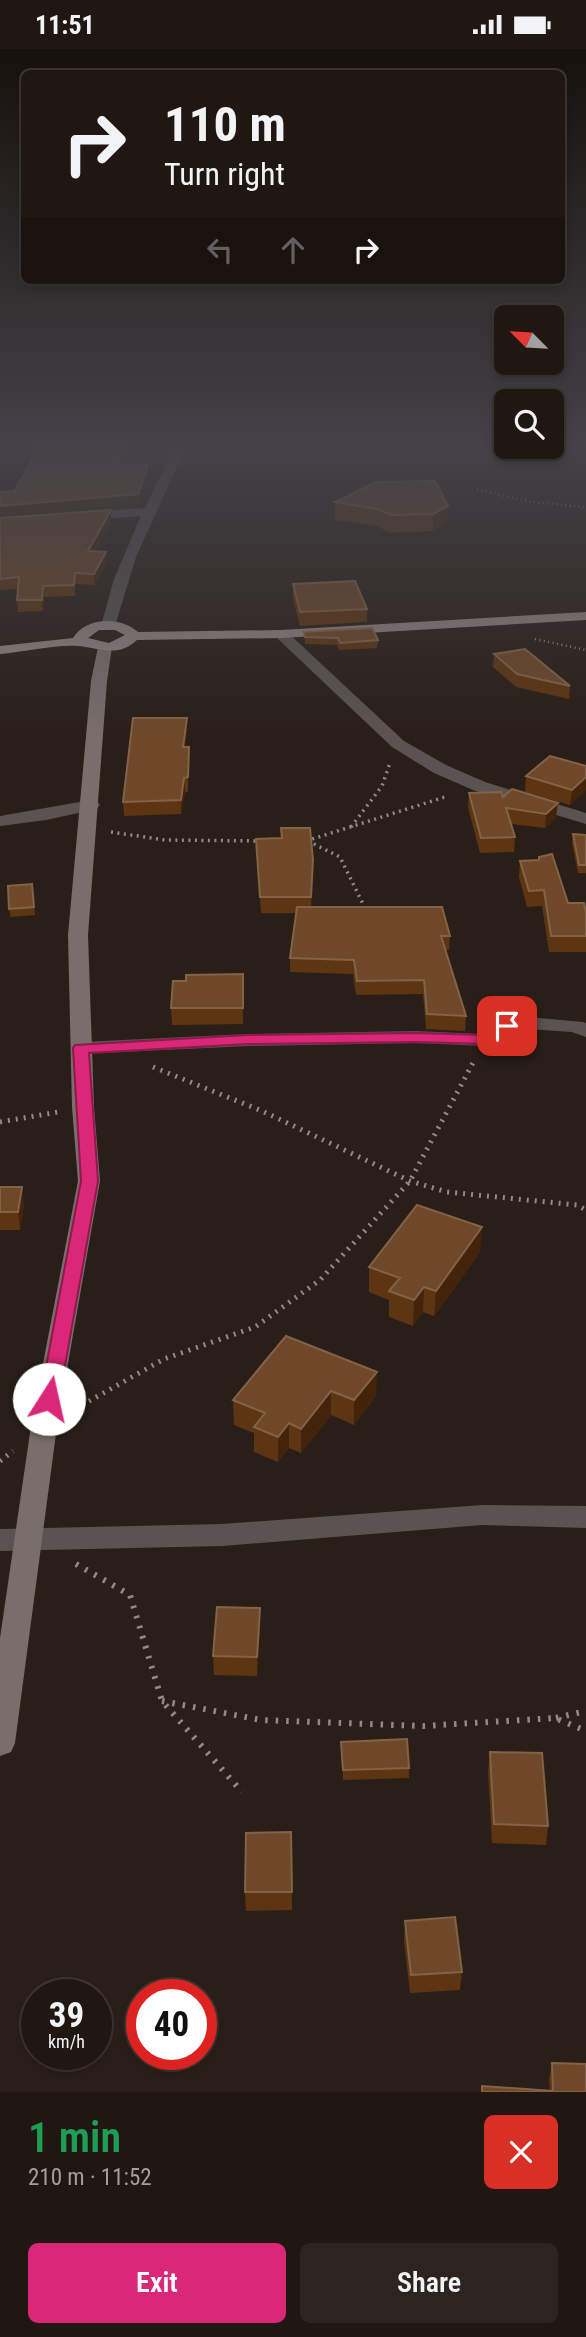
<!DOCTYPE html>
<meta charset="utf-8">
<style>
:root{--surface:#201712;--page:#2d2420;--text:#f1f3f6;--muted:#a29f9f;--line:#3d3632;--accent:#db2777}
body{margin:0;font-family:"Roboto Condensed",sans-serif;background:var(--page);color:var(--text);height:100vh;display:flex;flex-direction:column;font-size:26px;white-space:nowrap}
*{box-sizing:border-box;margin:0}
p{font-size:23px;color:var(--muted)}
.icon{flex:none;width:38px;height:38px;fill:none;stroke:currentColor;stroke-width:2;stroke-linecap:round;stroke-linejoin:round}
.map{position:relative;height:2043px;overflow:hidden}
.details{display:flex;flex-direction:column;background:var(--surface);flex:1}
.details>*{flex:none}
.guide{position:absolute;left:21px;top:21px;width:544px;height:214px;border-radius:10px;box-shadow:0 4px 10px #0003,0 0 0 2px var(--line);background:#201712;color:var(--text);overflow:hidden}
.needle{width:46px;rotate:294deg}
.buttons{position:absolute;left:494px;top:256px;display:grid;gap:14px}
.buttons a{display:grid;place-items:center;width:70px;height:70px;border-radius:10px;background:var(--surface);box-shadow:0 4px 10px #0003,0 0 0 2px var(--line);font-size:35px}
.speed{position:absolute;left:21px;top:1930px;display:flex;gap:14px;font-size:35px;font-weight:700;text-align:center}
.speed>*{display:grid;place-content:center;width:91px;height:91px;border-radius:50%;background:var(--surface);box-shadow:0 4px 10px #0003,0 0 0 2px var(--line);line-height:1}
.speed small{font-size:18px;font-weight:400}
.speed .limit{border:10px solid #d22;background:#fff;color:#111}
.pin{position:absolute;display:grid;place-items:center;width:60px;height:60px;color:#fff;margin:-30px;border-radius:14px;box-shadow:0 4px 10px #0006}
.me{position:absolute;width:77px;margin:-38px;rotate:10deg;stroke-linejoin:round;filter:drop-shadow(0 0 5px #0008)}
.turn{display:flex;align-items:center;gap:24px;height:147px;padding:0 28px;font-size:32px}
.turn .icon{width:91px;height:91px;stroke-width:2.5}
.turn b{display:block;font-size:49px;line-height:60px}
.lanes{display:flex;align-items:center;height:66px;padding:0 28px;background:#0003;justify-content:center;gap:35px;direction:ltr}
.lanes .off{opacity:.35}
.round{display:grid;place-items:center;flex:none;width:74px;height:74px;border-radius:10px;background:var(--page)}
.summary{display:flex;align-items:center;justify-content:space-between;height:119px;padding:0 28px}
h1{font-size:42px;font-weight:600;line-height:52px;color:#1e9e55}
.button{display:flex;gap:14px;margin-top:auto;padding:14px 28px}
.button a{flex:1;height:80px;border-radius:10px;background:var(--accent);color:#fff;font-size:28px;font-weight:600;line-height:80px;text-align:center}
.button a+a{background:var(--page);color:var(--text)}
.status{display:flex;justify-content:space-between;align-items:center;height:49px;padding:0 35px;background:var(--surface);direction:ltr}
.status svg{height:19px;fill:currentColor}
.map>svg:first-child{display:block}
</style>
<div class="status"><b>11:51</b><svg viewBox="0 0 49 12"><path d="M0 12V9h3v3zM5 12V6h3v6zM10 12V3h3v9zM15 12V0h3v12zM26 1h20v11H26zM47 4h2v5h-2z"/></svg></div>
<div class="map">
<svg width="586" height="2043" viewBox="0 0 586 2043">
<rect width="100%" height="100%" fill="#2a1f18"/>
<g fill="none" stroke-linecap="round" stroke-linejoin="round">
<path stroke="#948a84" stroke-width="2.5" stroke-dasharray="1 3.5" stroke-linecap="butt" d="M477 440 530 453 586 458
M535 590 586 601"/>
<path stroke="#948a84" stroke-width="3.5" stroke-dasharray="2 4.5" stroke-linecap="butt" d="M351 778 382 737 390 714
M111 783 165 791 262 792
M306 792 448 747
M308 792 340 808 363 855"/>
<path stroke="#948a84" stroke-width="5" stroke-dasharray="2 6" stroke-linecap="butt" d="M153 1018 262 1062 410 1132 447 1143 577 1156 586 1161
M0 1073 58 1063
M75 1360 164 1310 255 1278 320 1231 410 1132 475 1010
M0 1412 13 1402"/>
<path stroke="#948a84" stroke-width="6" stroke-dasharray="2.5 8" stroke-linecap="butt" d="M76 1515 130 1546 162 1652 242 1743
M162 1652 261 1671 423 1677 555 1669 586 1682
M556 1669 586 1662"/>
<path fill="#5a5351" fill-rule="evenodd" d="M174 398H186L136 508 115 577 113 580H103L101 577 114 530 141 467 83 471 76 467 83 463 145 459Z
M281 581 286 582 404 692 446 716 485 733 586 764V775L473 741 434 724 392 698 276 588 274 585Z
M91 751 97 752 100 756 97 760 46 771 0 777V767Z
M528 968 583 973 586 974V988L572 983 528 980 513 982 487 997 415 994 248 997 81 1005 74 1003 71 999 74 995 81 993 248 985 415 982 483 985 500 973Z
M482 1456 586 1457V1479L482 1476 222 1497 0 1502V1480L222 1475Z"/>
<path fill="#796e6c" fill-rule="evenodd" d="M105 594 112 598 107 632 88 886 94 1058 100 1132 57 1377 15 1694 11 1703 0 1707V1589L31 1377 78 1132 72 1058 68 886 91 632 98 598Z"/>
<path fill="#928380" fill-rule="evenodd" d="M586 563V571L281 589 137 591C118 609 100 599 79 597 58 595 22 603 0 605V597L73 589C86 568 120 567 138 583L281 581ZM99 581H115L125 586 109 594 88 589Z"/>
</g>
<path fill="#5e3512" d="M335 453 448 457 447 475 433 482 390 484 377 477 335 471Z
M111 461V472L94 502 106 503 107 514 94 536 75 535V547L44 548 43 562 18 563 17 551 18 540 0 541V469Z
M293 535 367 560V573L300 577 293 549Z
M304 583 378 591 377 599 339 601 337 596 305 595Z
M494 605 570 637 569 650 516 638 493 618Z
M187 683 185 698H189L188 743H185L181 765 124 767 123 753Z
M586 717 570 756 525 743 526 727Z
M469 744 503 748 556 769 545 779 511 775 515 788 514 803 480 804 468 758Z
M281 779 313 811 311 858 450 887 449 901H445L466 967 465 982 426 980 423 945 356 946 353 925 290 923V909L296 864H261L257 805 256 790 281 789Z
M573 785 586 786V824H578L572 794Z
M539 808 568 854 586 864V903H549L542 857 527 858 519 828 520 812 538 811Z
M32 835 35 866 10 868 8 837Z
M243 925V975L172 976 171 959 186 932Z
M0 1138 24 1155 20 1181H0Z
M480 1203 434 1267 423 1263 413 1277 389 1268V1251L369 1243V1218Z
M286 1287 376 1347 354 1376 331 1366 301 1404 289 1399 278 1413 254 1403V1384L234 1376 233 1351Z
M260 1559V1578L257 1627 214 1626 213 1607Z
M341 1693 409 1719V1729L343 1731Z
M490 1703 548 1777 546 1796 492 1794 488 1722Z
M291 1783 292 1861 246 1862 245 1843Z
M405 1872 462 1923 460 1941 410 1944 404 1891Z
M552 2014 586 2043H482V2037L550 2042 549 2030Z"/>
<path fill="#43240b" d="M125 398H130L118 425 117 415Z
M148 416 149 426 138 455 0 467V457Z
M448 457 447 475 433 482V465Z
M111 461V472L89 513 88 502Z
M106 503 107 514 94 536V525Z
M43 537 44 548 43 562 42 551Z
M187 669V683L183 712V698Z
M586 728V742L570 756 572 741Z
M184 729 185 743 181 765V751Z
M558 754 556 769 545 779 546 765Z
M22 1138 24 1155 20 1181 18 1163Z
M482 1178 480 1203 434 1267 436 1242Z
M424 1238 423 1263 413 1277 414 1251Z
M377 1323 376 1347 354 1376V1351Z
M331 1342V1366L301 1404V1380Z
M289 1374V1399L278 1413V1388Z
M260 1559V1578L257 1627V1608Z"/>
<path fill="#6e4829" stroke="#836246" stroke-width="2" d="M39 398H125L117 415 148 416 138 445 0 457V443L15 442Z
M435 432 448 457 433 465 391 466 377 460 335 453 376 433Z
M111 461 88 502 106 503 94 525 75 524 74 536 43 537 42 551H17L19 528 0 530V469Z
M355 532 367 560 300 563 293 535Z
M372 579 378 591 340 594 338 589 305 588 304 583Z
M525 600 570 637 517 625 494 605Z
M133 669H187L183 698H189L188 728 184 729 181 751 123 753Z
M550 707 586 717V728L572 741 526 727Z
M512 740 558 754 546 765 506 759 515 788 481 789 469 744 501 743 503 748Z
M281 779H310L313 811 311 848H260L256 790 282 789Z
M573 785 586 786V816H579Z
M552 805 568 854H584L586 864V887H551L544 841 529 842 520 812 539 811V808Z
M32 835 34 858 9 860 8 837Z
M297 858H442L450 887H441L466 967 427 965 424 931 357 932 354 911 290 909Z
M243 925V959H171L173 932H186V926Z
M0 1138H22L18 1163H0Z
M417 1156 482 1178 436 1242 424 1238 414 1251 389 1242 400 1229 369 1218Z
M286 1287 377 1323 354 1351 331 1342 301 1380 289 1374 278 1388 254 1378 265 1364 233 1351Z
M217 1558 260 1559 257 1608 213 1607Z
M407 1690 409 1719 343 1721 341 1693Z
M490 1703 542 1704 548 1777 494 1775Z
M291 1783 292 1843H245L246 1784Z
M455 1868 462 1923 411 1926 405 1872Z
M552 2014 586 2015V2043H482V2037L553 2042Z"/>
<linearGradient id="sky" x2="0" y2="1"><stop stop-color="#17110d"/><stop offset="0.58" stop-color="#444248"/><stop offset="1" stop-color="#444248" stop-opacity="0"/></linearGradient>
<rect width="586" height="684" fill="url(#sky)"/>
<path fill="#db2777" stroke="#8e194d" stroke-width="2" d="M507 972 514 977 512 980 487 995 415 993 248 995 89 1004 98 1132 59 1350 56 1355H42L40 1350 81 1132 73 999 75 996 248 986 415 984 484 986Z"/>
</svg>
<div class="buttons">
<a><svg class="needle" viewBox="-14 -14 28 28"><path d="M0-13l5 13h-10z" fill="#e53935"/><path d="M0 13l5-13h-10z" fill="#a29f9f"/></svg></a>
<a><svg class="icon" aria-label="search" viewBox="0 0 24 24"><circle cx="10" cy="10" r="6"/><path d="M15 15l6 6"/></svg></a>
</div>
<div class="speed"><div>39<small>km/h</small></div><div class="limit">40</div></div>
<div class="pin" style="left:507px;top:977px;background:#d93025"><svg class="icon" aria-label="arrive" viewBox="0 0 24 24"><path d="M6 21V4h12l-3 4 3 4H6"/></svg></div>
<svg class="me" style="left:49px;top:1350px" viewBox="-20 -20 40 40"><circle r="19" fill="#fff"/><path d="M0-13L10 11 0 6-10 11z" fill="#db2777"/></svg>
<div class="guide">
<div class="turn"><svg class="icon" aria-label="right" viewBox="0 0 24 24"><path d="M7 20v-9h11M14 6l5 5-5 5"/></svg><div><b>110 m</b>Turn right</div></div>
<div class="lanes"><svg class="icon off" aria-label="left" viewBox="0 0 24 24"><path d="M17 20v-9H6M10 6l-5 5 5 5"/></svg><svg class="icon off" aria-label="ahead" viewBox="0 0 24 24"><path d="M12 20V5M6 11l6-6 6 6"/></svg><svg class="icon" aria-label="right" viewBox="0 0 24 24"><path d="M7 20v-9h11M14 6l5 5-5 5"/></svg></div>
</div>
</div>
<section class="details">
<div class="summary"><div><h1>1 min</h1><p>210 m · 11:52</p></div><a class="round" style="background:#d93025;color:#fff"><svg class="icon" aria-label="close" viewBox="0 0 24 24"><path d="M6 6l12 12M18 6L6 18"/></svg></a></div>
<div class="button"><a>Exit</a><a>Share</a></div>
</section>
